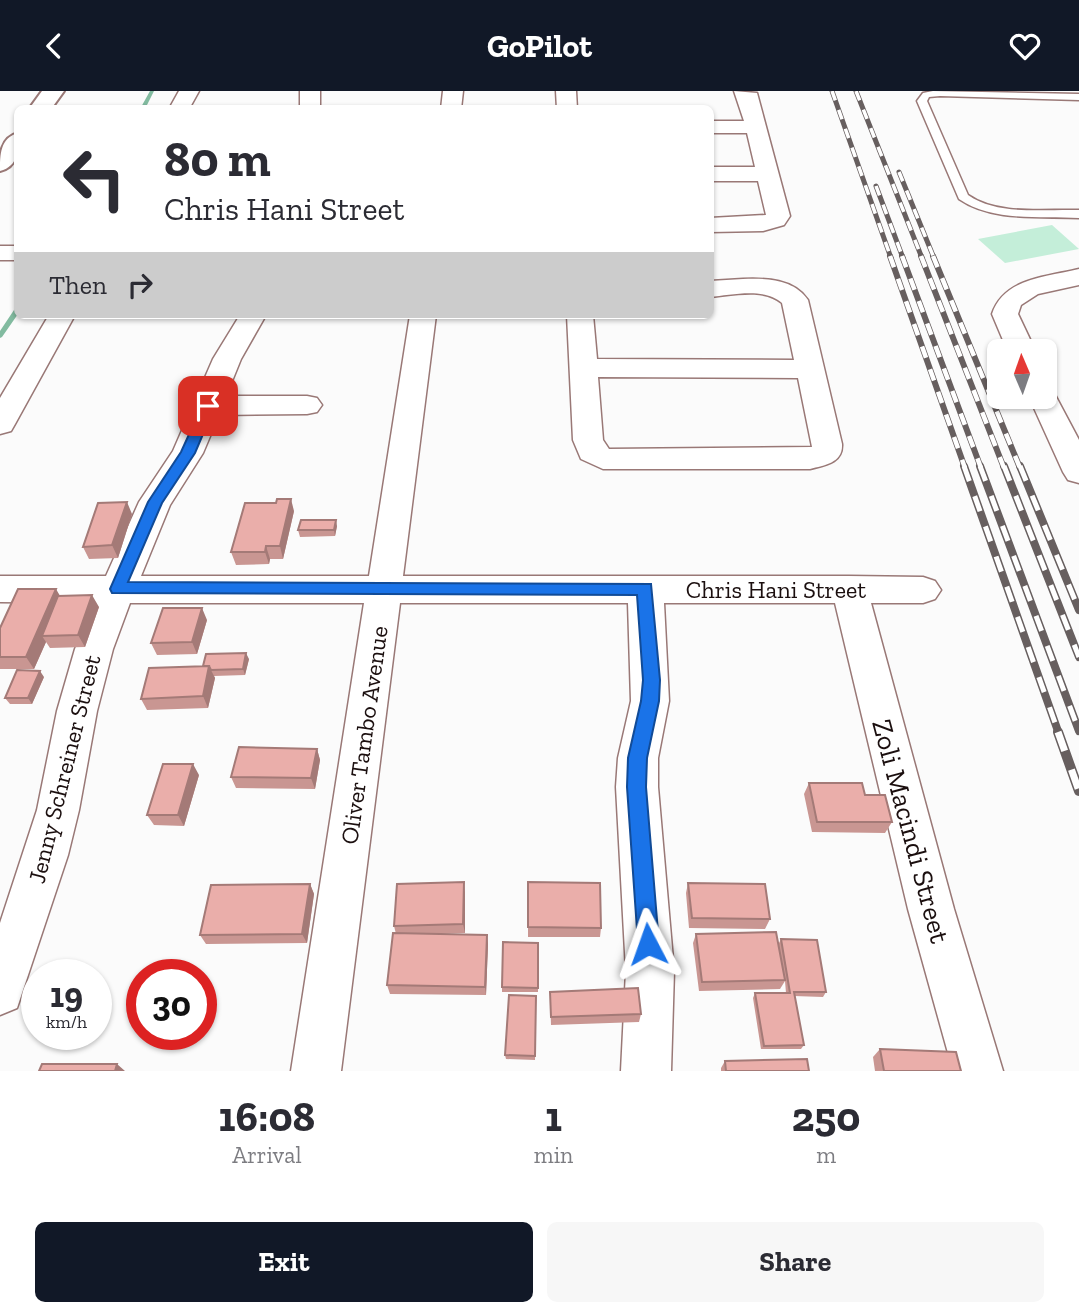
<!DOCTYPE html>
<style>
:root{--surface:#fff;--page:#f7f7f7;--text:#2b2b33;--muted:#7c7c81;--accent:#111827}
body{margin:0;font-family:"Zilla Slab",serif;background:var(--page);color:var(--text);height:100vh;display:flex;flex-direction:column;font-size:26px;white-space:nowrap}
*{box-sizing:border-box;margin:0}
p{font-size:23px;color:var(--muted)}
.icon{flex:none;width:38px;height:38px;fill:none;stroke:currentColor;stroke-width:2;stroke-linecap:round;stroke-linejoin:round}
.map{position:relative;height:980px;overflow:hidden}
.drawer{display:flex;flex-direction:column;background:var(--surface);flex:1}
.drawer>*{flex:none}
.banner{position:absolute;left:14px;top:14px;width:700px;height:214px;border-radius:10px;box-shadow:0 2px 5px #0004;background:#fff;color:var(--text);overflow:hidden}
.needle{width:46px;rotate:358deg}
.tools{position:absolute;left:987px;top:248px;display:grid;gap:14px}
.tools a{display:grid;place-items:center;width:70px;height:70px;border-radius:10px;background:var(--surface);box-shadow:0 2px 5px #0004;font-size:35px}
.speed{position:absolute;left:21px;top:868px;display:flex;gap:14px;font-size:35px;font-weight:700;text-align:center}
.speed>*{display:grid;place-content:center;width:91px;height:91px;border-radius:50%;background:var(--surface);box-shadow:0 2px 5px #0004;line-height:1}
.speed small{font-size:18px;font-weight:400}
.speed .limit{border:10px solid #d22;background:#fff;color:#111}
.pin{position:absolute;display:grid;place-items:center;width:60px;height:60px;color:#fff;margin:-30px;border-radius:14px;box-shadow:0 4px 10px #0006}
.me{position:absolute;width:77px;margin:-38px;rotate:356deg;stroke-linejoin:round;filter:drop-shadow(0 0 5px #0008)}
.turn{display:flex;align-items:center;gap:24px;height:147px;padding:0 35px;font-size:32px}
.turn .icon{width:91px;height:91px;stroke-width:2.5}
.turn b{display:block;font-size:49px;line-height:60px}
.then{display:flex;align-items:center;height:66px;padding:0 35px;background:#0003;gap:14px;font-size:26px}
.eta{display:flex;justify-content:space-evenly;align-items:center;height:119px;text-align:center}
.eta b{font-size:42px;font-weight:700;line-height:49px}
.button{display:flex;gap:14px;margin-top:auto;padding:14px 35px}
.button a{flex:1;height:80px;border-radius:10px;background:var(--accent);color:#fff;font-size:28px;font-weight:700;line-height:80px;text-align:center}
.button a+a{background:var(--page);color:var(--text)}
header{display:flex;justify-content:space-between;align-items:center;height:91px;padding:0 35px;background:var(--accent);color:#fff;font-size:32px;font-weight:700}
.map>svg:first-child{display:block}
</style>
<header><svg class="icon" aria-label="back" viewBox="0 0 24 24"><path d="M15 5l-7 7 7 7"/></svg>GoPilot<svg class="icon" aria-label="heart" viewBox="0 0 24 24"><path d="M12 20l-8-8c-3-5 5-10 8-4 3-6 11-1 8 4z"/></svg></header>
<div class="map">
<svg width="1079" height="980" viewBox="0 0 1079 980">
<rect width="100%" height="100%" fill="#fbfbfb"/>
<path fill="#c4eed9" d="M1052 134 1079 158 1005 172 978 148Z"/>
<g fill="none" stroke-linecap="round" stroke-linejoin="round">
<path fill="#82bba0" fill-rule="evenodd" d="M150 0H154L145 18H140Z
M18 215V223L2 246 0 247V240L16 216Z"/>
<defs>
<path id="lane" d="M933 0 1079 3V9L940 5 929 6 927 10 968 104C998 125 1044 118 1079 119V127C1041 125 992 131 959 108L917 10 923 2Z"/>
<path id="street" d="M179 0H199L189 18H169Z
M300 0H320V18H300Z
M443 0H463L461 18H441Z
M556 0H576L577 18H557Z
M734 0 757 2 790 125 784 134 763 140 710 141V127L766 124 758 90H710V76H755L747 42H710V30H744Z
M0 155H18V169H0Z
M1079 178V194L1038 203 1021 214 1018 223 1036 261H1008L992 223C1004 187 1046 186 1079 178Z
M743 188C766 187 794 188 808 209L842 353C843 372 825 374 810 378H603L581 368 573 349 567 224H593L597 268 794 269 782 212C764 196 732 204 710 206V190ZM598 286 798 287 812 356 609 358 603 349Z
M49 224H75L15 333 11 340 0 343V307Z
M240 224H266L241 268 226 305H307L317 307 322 314 317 321 307 323 219 324 203 362 170 414 141 485H369L410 224H436L403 485H849L923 486 935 490 941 499 935 508 923 512H871L954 818 1003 980H953L908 818 835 512H664L669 610 658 667V696L674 880 671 980H621L626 880 616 696 618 667 631 610 628 512H400L341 980H291L364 512H130L113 558 97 620 79 719 68 764 17 917 0 924V832L37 719 57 620 75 558 95 512 0 511V485H106L139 411 173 360 213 268Z
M1045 297 1053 300 1079 349V392L1068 389 1063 381 1029 306H1045Z"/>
<path id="secondary" d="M42 0H64L51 18H29Z
M18 42C18 59 19 75 0 80 0 64 0 47 18 42Z"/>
</defs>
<use href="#lane" stroke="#997876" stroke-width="3"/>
<use href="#street" stroke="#997876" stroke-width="3"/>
<use href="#secondary" stroke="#997876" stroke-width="4"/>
<use href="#lane" fill="#fff" fill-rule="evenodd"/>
<use href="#street" fill="#fff" fill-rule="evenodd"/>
<use href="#secondary" fill="#fff" fill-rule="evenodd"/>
<defs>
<path id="rail-far3" d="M832 0 891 167
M856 0 922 167
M899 81 934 167
M876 95 903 167"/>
<path id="rail-far2" d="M890 165 965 377
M902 165 981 377
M921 165 1004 377
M933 165 1020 377"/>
<path id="rail-far1" d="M964 375 1059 643
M980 375 1079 640
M1004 375 1079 566
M1020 375 1079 519"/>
<path id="rail" d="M1058 641 1079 700"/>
</defs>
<use href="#rail-far3" stroke="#675f5f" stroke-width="5"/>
<use href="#rail-far2" stroke="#675f5f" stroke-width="6"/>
<use href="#rail-far1" stroke="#675f5f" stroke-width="8"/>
<use href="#rail" stroke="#675f5f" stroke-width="10"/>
<use href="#rail-far3" stroke="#fff" stroke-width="3.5" stroke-dasharray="10" stroke-linecap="butt"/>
<use href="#rail-far2" stroke="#fff" stroke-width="4.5" stroke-dasharray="12" stroke-linecap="butt"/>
<use href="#rail-far1" stroke="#fff" stroke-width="5" stroke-dasharray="16" stroke-linecap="butt"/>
<use href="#rail" stroke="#fff" stroke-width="7" stroke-dasharray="20" stroke-linecap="butt"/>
</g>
<path fill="#c99692" d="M294 420 283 468H270L269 473 236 474 231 461Z
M132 423 118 467 89 468 83 456Z
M337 435 335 445 300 446 298 439Z
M59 505 99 516 85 556 50 557 46 551 34 578H0V537Z
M207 529 197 563 157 564 151 552Z
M249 568 245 584 214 585 215 587 208 617 147 619 141 608 203 575Z
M44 586 32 613H10L5 607Z
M317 658 320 669 315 698 236 697 231 686Z
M199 684 184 735 154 734 147 724Z
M809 692 865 704 892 731 885 742 812 741 804 703Z
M528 791 601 837 600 846H528Z
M688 792 770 828 765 838 689 837 686 802Z
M310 793 314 803 307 852 206 853 200 844Z
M465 801V842L433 843 487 844 488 853 486 904 390 903 387 894 396 843 394 835Z
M696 843 779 852 781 848 826 901 823 906 794 905 804 954 801 958H761L753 907 755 902H786L785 890 780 898 699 900 693 852Z
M538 852V901H502V896Z
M550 901 641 923 639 931 551 934Z
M536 905 535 969 506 968 505 964Z
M880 958 961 980H875L873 966Z
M725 970 809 980H721V977Z"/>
<path fill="#a47a77" d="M291 408 294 420 283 468 280 455Z
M127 411 132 423 118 467 112 454Z
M336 429 337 435 335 445 334 439Z
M266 455 270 468 269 473 265 461Z
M56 498 63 510 42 545 46 551 34 578 26 566Z
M92 504 99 516 85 556 78 544Z
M202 517 207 529 197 563 192 551Z
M246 562 249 568 245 584 243 578Z
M209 575 215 587 208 617 203 605Z
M40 580 44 586 32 613 28 607Z
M317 658 320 669 315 698 311 687Z
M193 673 199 684 184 735 178 724Z
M464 791 465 801V842L463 833Z
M310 793 314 803 307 852 302 843Z
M487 844 488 853 486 904 485 896Z
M117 973 125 980H115Z"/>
<path fill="#eaaeaa" stroke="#a47a77" stroke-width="2" d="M277 408H291L280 455H266L265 461H231L245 412H276Z
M127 411 112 454 83 456 98 412Z
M301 429H336L334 439H298Z
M18 498H56L26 566H0V537Z
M92 504 78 544 42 545 58 505Z
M163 517H202L192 551 151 552Z
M246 562 243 578 211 579 209 575H203L206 563Z
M209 575 203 605 141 608 149 577Z
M17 579 40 580 28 607H5Z
M239 656 317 658 311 687 231 686Z
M163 673H193L178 724H147Z
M809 692H862L865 704H885L892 731H817Z
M464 791 463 833 394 835 397 793Z
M528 791 600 792 601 837 528 836Z
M688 792 765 793 770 828 692 827Z
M310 793 302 843 200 844 211 794Z
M776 841 785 889 702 891 696 843Z
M393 842 487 844 485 896 387 894Z
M781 848 817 849 826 901H794L804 954 764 955 755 902H790Z
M503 851 538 852V897L502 896Z
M638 897 641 923 551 926 550 901Z
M509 904 536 905 535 965 505 964Z
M880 958 956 961 961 980H884Z
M807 968 809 980H726L725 970Z
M42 973H117L115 980H39Z"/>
<path fill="#1a73e8" stroke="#114b97" stroke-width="2" d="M208 311 215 315 195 362 162 412 128 491 651 493 660 589 659 610 647 667 646 696 659 853 656 861 648 864 641 861 638 853 627 696 628 667 641 610 643 589 637 504 112 502 110 498 148 411 181 361 202 315Z"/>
<g text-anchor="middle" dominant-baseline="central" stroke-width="5" stroke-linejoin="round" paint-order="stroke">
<g font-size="24" fill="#1b0f0f" stroke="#fff">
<text x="776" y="498">Chris Hani Street</text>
<text transform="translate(364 644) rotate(-82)">Oliver Tambo Avenue</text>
<text transform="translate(64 678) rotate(-76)">Jenny Schreiner Street</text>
</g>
<g font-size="28" fill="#1b0f0f" stroke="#fff">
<text transform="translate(911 740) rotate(75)">Zoli Macindi Street</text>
</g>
</g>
</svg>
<div class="tools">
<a><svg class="needle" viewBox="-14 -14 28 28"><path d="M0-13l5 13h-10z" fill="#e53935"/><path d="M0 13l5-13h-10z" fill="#7c7c81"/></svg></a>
</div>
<div class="speed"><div>19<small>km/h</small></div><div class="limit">30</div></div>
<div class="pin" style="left:208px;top:315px;background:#d93025"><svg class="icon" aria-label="arrive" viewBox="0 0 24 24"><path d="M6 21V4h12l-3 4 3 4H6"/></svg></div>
<svg class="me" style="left:648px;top:853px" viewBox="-20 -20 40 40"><path d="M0-17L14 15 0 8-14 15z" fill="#1a73e8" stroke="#fff" stroke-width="4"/></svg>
<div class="banner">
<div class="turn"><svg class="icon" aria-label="left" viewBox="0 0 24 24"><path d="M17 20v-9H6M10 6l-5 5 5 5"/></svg><div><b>80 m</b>Chris Hani Street</div></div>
<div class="then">Then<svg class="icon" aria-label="right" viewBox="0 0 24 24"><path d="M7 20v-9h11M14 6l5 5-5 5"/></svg></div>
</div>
</div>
<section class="drawer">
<div class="eta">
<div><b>16:08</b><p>Arrival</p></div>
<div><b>1</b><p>min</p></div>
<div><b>250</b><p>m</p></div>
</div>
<div class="button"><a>Exit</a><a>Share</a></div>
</section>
